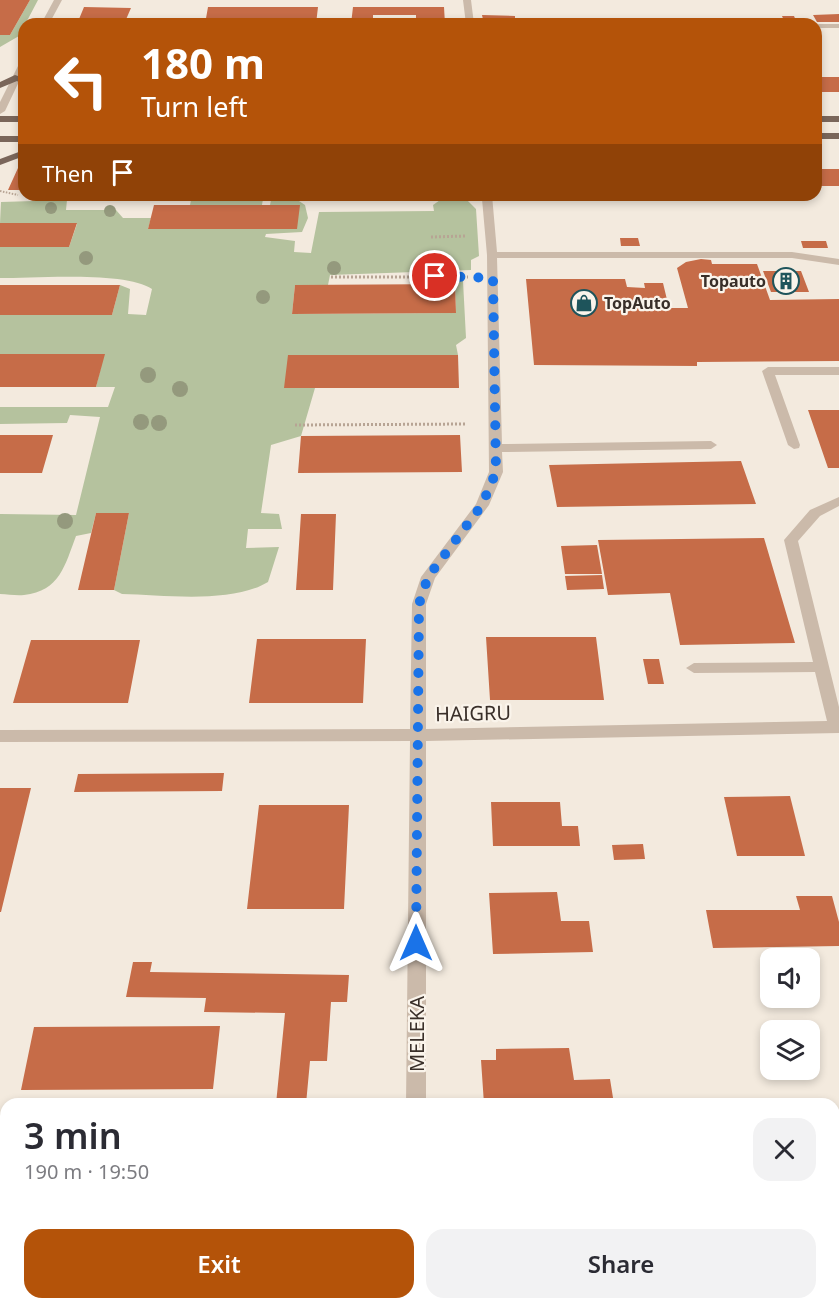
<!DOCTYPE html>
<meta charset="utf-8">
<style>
:root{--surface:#fff;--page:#f2f2f3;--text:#2b2b33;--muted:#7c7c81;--accent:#b45309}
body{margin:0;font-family:"Noto Sans",sans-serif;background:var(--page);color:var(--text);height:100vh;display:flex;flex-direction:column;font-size:22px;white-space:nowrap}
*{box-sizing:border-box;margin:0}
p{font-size:20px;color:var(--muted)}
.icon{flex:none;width:33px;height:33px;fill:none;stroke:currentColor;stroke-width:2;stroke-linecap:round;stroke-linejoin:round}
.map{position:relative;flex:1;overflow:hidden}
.details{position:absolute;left:0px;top:1098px;width:840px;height:212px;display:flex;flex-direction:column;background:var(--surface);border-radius:18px 18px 0 0;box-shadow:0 3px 9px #0003}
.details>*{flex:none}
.top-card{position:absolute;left:18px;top:18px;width:804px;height:183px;border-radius:18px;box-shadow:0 3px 9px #0003;background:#b45309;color:#fff;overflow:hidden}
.controls{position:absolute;left:760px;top:948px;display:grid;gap:12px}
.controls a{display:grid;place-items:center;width:60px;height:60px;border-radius:12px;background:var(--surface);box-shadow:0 3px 9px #0003;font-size:30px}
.pin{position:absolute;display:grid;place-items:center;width:51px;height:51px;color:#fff;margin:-26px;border:3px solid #fff;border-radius:50%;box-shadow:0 2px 6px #0007}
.me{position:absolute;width:66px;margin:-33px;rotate:0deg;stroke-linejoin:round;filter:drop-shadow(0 0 4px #0008)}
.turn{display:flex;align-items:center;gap:21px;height:126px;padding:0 24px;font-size:27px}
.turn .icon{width:78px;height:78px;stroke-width:2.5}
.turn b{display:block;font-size:42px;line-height:51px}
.then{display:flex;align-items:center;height:57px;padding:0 24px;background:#0003;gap:12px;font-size:22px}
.round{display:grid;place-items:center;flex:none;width:63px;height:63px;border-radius:18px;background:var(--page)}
.overview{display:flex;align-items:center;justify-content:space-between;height:102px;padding:0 24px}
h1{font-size:36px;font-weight:600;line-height:45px}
.button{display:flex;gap:12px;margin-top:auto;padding:12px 24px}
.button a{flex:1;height:69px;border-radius:18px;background:var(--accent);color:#fff;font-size:24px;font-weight:600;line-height:69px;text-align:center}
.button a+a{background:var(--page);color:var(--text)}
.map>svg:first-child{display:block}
</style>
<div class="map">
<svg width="839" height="1309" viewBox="0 0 839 1309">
<rect width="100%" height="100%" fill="#f3eade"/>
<path fill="#b5c29e" d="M30 0H38L19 36 0 47V35H10Z
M443 198 467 200 476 209 479 256 471 260V270L330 275 328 285H295L292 314 456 313 455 285H422V279L463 281 466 338 456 345 458 355H288L315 388 301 436 271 445 261 513 279 514 282 529H248L246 548 279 547 268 582C232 604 164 595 122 594L114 590 129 513H96L91 533 76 536C65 565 60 591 24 595 16 596 8 594 0 594V514L76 515 100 417 70 415 67 423 0 424V407H108L115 387H96L104 354H0V315H112L120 285 130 289 128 314 146 315 152 289C127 271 34 278 0 278V247H69L77 224 0 223 1 202 67 200 66 210H116L123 218H151L148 229H297L270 205 271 200 296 199 305 205 308 218 302 232 266 234 265 237 295 241 294 252 311 253 319 212 434 211 433 205Z
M263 199 262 205H190L191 200Z"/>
<path fill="#c66c48" d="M0 0H30L10 35H0Z
M84 7 131 8 124 24H77Z
M208 7H318L316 24H205Z
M353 7H444L445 24H416V15H373V24H351Z
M839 14V22H817L813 15Z
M482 15 515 16V19H527L528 24H484Z
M782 16H794L797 23H785Z
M816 77H839V92H816Z
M18 168H24V190H8Z
M816 169H839V186H816Z
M154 205H300L297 229H148Z
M0 223H77L69 247H0Z
M620 238H638L640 246H621Z
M801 241H826L828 248H803Z
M701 259 711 260 712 264H757L770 300 839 299V361L697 362V366L534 365 526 279H625L627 287 645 288 644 283H663L669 308H688L677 268 686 262Z
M763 271H801L809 292H771Z
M455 284 456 313 292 314 295 285Z
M0 285H120L112 315H0Z
M0 354H105L96 387H0Z
M288 355H458L459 388H284Z
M808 410H839V468H828Z
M0 435H53L42 473H0Z
M460 435 462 472 298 473 301 436Z
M741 461 756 504 557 507 549 465Z
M96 513H129L114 590H78Z
M301 514H336L333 590H296Z
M764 538 795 643 680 645 670 593 608 595 598 540Z
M597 545 602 574H565L561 546Z
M602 575 604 589 567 590 565 576Z
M486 637H596L604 700H490Z
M257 639H366L363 703H249Z
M31 640H140L128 703H13Z
M643 659H659L664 684H648Z
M224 773 222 791 74 792 78 774Z
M0 788H31L1 912H0Z
M790 796 805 856H737L724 797Z
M491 802H560L562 826H578L580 846H493Z
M259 805H349L344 909H247Z
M643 844 645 859 614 860 612 845Z
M557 892 561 921H589L593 952 493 954 489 893Z
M796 896H832L839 922V946L713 948 706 910H800Z
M133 962H152L150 972 349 975 347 1002H331L327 1061H310L306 1104H276L285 1013 204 1012 206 998 126 997Z
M220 1026 213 1089 21 1090 34 1027Z
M569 1048 574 1080 610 1079 614 1104H484L481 1060H496V1049Z
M834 1133H839V1309H827L825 1304H834Z
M5 1247 6 1304H162L161 1309H0V1272Z"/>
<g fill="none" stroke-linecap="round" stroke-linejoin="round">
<path stroke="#b7a494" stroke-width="2" stroke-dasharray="1.5 1.5" stroke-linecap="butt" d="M0 191 18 195"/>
<path stroke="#b7a494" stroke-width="3" stroke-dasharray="2 2" stroke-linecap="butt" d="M431 237 466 236
M331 277H468
M295 425 467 424"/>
<path fill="#cbbaaa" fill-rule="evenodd" d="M54 0H62L49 24H41Z
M463 0H471L474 24H466Z
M814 24H839V28H816Z
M24 59V71L5 111 0 114V102L20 62Z
M422 195H492L497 252H792L839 259V265L792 258H497L502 444 711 441 717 445 711 449 502 452 503 472 489 505 435 578 426 604V729L827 721 815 672 694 673 686 668 694 663 813 662 784 540 810 510 839 497V506L820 516 798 541 839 707V733L426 741V1104H406L410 741 0 742V730L410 729 412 604 421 577 476 504 489 472 487 255 482 199 427 198Z
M768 367H839V375H775L800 445 799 448 794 449 788 445 762 371Z
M406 1304H428V1309H406Z"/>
<path fill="#7a665a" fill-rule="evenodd" d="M15 75 24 78V86L17 81 0 88V82Z
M0 116H24V122H0Z
M816 116H839V122H816Z
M816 133H839V139H816Z
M0 136H24V142H0Z
M24 150V156L0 165V159Z"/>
</g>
<g fill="#94997d">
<circle cx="51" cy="208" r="6"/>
<circle cx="110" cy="211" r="6"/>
<circle cx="86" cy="258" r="7"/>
<circle cx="334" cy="268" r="7"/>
<circle cx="263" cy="297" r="7"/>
<circle cx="148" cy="375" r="8"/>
<circle cx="180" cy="389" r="8"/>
<circle cx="141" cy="422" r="8"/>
<circle cx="159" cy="423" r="8"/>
<circle cx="65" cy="521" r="8"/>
</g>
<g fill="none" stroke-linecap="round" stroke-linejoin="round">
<path stroke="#1a73e8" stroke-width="10" stroke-dasharray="0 18" d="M416 943 419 604 428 577 482 505 496 472 493 278 435 276"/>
</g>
<defs>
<symbol id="building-ring" viewBox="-11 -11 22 22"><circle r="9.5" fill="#faf4eb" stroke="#1e545b" stroke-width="1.5"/><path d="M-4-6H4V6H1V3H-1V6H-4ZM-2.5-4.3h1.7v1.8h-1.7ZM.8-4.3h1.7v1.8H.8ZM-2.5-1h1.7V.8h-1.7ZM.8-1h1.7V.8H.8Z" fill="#1e545b"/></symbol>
<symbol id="shop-ring" viewBox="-11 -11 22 22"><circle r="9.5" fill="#faf4eb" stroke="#1e545b" stroke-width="1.5"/><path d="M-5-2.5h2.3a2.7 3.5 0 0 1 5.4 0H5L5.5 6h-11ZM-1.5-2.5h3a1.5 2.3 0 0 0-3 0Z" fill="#1e545b"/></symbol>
</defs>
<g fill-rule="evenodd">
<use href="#building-ring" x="771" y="266" width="30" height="30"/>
<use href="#shop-ring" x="569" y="288" width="30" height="30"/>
</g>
<g text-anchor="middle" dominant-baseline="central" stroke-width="4.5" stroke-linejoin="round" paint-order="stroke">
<g font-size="16" font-weight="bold" fill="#392f29" stroke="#faf4eb" text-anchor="end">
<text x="766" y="281">Topauto</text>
<text x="604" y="303" text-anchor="start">TopAuto</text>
</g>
<g font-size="20" fill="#392f29" stroke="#faf4eb">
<text transform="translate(473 713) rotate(-1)">HAIGRU</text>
<text transform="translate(416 1034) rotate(-90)">MELEKA</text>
</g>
</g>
</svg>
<div class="controls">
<a><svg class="icon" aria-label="sound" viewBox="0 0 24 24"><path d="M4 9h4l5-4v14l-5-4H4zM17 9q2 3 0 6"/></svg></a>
<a><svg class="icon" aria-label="layers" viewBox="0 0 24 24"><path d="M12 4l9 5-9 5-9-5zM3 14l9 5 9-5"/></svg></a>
</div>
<div class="pin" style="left:435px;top:276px;background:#d93025"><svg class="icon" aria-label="arrive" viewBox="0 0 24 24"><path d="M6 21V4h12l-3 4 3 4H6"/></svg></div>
<svg class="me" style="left:416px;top:943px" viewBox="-20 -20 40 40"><path d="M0-17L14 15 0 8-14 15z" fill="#1a73e8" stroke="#fff" stroke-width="4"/></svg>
<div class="top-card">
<div class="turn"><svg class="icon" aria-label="left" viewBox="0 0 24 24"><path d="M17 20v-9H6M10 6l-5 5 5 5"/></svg><div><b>180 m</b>Turn left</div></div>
<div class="then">Then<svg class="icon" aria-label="arrive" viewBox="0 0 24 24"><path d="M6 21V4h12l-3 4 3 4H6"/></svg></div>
</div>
<section class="details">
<div class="overview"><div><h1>3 min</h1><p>190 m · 19:50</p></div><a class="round"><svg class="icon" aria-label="close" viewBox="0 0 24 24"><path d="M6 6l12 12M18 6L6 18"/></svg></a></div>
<div class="button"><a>Exit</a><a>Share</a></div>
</section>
</div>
